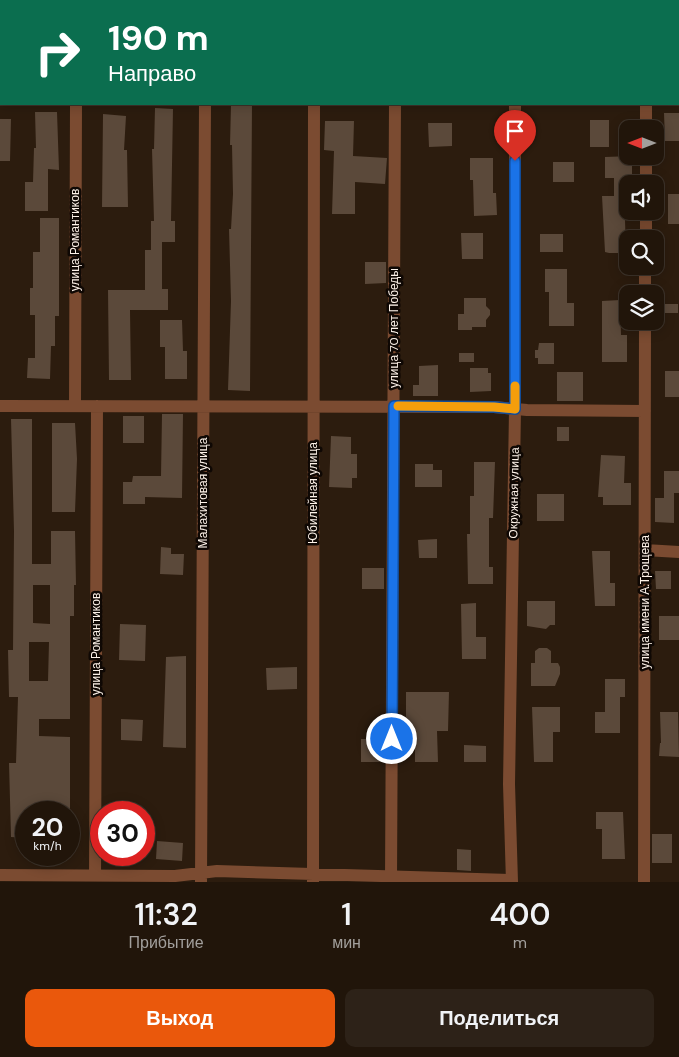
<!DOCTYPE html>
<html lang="ru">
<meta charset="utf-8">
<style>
:root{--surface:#21150a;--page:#2d2218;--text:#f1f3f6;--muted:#a29f9c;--line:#3e342b;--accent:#ea580c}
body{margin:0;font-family:"DM Sans",sans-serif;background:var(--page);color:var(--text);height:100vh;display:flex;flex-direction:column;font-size:19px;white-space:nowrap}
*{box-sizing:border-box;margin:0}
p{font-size:16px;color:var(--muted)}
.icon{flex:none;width:28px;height:28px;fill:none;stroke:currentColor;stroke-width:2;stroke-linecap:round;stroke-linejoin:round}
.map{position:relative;height:882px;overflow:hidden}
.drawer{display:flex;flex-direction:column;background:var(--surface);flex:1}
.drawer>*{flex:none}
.hud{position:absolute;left:0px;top:0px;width:680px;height:105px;box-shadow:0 2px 12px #0003,0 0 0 1px var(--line);background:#0b6e4f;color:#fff;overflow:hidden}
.needle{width:32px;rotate:270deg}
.fabs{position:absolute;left:619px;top:120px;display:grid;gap:10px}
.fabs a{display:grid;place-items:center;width:45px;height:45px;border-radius:10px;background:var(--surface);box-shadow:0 2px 12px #0003,0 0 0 1px var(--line);font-size:25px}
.speed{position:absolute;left:15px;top:801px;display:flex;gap:10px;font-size:25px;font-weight:700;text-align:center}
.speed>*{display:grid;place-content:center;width:65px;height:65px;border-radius:50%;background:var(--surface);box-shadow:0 2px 12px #0003,0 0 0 1px var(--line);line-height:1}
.speed small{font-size:12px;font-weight:400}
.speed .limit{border:8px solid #d22;background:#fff;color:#111}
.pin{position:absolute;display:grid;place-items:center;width:42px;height:42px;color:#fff;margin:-51px -21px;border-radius:50% 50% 50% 0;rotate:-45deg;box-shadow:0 0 5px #0007}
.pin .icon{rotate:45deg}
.me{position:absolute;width:55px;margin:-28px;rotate:0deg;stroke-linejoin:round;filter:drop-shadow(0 0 4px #0008)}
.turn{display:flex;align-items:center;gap:18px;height:105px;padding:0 25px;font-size:22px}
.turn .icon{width:65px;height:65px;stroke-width:2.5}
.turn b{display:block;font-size:35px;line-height:42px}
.eta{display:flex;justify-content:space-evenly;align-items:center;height:85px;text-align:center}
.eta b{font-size:30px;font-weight:600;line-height:35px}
.action{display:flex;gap:10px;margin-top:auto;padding:10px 25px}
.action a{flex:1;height:58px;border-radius:10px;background:var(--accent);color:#fff;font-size:20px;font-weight:600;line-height:58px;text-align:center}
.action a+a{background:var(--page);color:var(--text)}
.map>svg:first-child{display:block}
</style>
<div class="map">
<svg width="679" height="882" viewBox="0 0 679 882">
<rect width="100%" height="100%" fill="#2c1c0e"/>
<path fill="#5b493a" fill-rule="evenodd" d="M231 104H252L250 391 228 390 231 301 229 229H231L233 194 232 145H230Z
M155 108 173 109 171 221H175V242H162V289H168V310H130L131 380H109L108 290H145V250H151V221H154L152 149H154Z
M35 112H57L59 170 48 169V211H25V182H33L34 148H36Z
M664 113H679V141H665Z
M103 114 126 116 124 150H127L128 207H102Z
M0 119H11L10 161H0Z
M590 120H609V147H590Z
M325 121H354L353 156 387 158 385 184 355 182V214H332L334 151 324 150Z
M428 123H452V146L429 147Z
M632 156V178H628V211H636V220H625L626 253H609L605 252 602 196H614V178H605V157Z
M470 158H493V193H496L497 215 474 216 473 180H470Z
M553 162H574V182H553Z
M668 194H679V224H668Z
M40 218H59V316H55V346H51L50 379 27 378 28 358H35V315H30V288H33V252H40Z
M461 233H483V259H462Z
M540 234H563V252H540Z
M365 262H386V283L365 284Z
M545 269H567V303H574V326H549V292H545Z
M464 298H486V306L490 310V315L486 320V327H472V330H458V314H464Z
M620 300 621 335H627V362H602V301Z
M663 304H678V313H663Z
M160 320H182L183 351H187V379H165V347H160Z
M539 343H554V364H538V358H535V350H538Z
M459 353H474V362H459Z
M438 365V396H413V385H419V366Z
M470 368H488V373H491V391L470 392Z
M665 371H679V397H665Z
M557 372H583V401H557Z
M162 414H183L182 498 145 497V504H123V482H132L133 476H161Z
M123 416H144V443H123Z
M11 419H32V564H51V531H75L76 585H74V616H70V719H39V736L70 737V812H48V809H26V838L11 837 9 763H16L18 697H9L8 650H13L14 531ZM33 585H50V624L33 623ZM29 642H49L48 681H29Z
M52 423H75L77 459 75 512H52Z
M557 427H569V441H557Z
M331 436 351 437V454H357V478H352V488L329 487Z
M601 455 625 456 624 483H631V505H603V497H598Z
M474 462H495L493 518H489V567H493V584H468L467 534H470V496H474Z
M415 464H433V470H442V487H415Z
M664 471H679V493H674V523L655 522V498H664Z
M537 494H564V521H537Z
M437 539V558H419L418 540Z
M161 547 171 548V554H184L183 575 160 574Z
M592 551H610V583H615V606H595Z
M362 568H384V589H362Z
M655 571H671V589H656Z
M527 601H555V625H550L546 629 527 626Z
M476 603V637H486V659H462L461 604Z
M659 616H679V640H659Z
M120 624 146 625 145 661 119 660Z
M539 648H547L551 651V663H558L560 667V674L555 686H531V663H535V651Z
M186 656V748L163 747 166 657Z
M297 667V689L267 690 266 668Z
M605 679H625V697H620V733H595V712H605Z
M406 692H449L448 731H437L438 762H415V731H406Z
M532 707H560V732H553V762H534Z
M660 712H678L679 757 659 756 660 743H661Z
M121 719 143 720 142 741 121 740Z
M361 739H382V762H361Z
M464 745 486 746V762H464Z
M596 812H623L625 859H602V829H596Z
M652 834H672V863H652Z
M157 841 183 843 182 861 156 859Z
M457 849 471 850V871L457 870Z"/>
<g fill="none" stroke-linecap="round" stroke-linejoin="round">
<path stroke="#7b4b31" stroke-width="12" d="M515 0V1
M77 1V0
M206 1V0
M315 1V0
M396 1V0
M647 1V0
M646 129V104
M646 184V156
M646 239V211
M645 294V266
M0 406 494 407 527 410 645 411
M75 406 76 104
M645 550 679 552
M0 875 175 876 217 871 512 880
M95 882 97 406
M201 882 205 104
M313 882 314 104
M391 882 395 104
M512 882 509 784 515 409V104
M644 882 645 321"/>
</g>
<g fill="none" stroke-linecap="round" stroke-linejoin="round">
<defs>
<path id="route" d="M392 739 394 406 494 407 515 409V161"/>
</defs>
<use href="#route" stroke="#114b97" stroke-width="12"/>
<use href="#route" stroke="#1a73e8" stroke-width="9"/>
<path stroke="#f59e0b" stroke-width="9" d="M398 406 494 407 515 409V386"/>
</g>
<g text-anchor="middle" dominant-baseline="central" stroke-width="5" stroke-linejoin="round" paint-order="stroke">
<g font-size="12" fill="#fdf2e9" stroke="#0f0804">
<text transform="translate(75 240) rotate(-90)">улица Романтиков</text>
<text transform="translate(394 328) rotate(-90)">улица 70 лет Победы</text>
<text transform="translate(203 493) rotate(-90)">Малахитовая улица</text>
<text transform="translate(313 493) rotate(-90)">Юбилейная улица</text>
<text transform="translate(514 493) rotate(-89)">Окружная улица</text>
<text transform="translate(645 602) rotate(-90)">улица имени А.Трощева</text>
<text transform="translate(96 644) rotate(-90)">улица Романтиков</text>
</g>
</g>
</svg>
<div class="fabs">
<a><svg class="needle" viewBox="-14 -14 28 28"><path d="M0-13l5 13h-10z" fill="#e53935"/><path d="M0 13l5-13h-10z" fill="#a29f9c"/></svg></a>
<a><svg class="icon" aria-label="sound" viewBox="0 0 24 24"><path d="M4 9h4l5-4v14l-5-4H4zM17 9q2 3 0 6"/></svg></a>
<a><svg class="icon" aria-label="search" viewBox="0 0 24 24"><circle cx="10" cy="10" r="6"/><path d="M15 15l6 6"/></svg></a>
<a><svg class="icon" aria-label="layers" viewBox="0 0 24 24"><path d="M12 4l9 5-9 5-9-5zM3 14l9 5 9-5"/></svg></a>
</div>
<div class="speed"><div>20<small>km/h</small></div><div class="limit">30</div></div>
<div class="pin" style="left:515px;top:161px;background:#d93025"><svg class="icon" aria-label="arrive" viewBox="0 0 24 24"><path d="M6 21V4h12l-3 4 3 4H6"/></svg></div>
<svg class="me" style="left:392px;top:739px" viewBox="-20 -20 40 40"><circle r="17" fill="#1a73e8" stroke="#fff" stroke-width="3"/><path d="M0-11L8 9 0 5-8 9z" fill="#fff"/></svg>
<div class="hud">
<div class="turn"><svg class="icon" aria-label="right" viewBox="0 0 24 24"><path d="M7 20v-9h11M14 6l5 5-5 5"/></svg><div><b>190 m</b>Направо</div></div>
</div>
</div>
<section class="drawer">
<div class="eta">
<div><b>11:32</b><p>Прибытие</p></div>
<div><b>1</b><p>мин</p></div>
<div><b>400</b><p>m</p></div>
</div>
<div class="action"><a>Выход</a><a>Поделиться</a></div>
</section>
